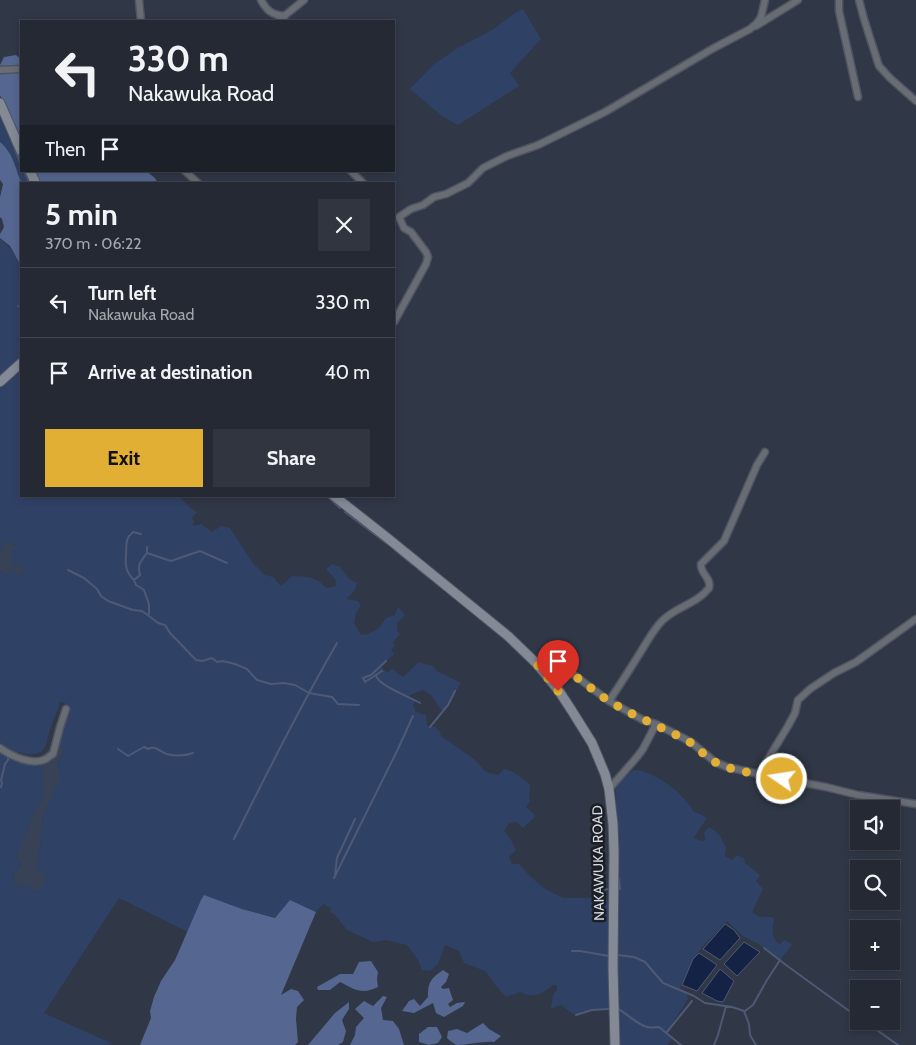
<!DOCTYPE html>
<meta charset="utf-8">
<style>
:root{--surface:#242934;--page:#303540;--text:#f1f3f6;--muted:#a3a6ac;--line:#41454f;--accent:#e1af34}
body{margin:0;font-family:Cabin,sans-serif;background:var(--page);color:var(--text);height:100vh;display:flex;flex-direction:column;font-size:19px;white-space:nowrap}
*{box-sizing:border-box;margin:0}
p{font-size:16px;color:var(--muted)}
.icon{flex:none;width:28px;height:28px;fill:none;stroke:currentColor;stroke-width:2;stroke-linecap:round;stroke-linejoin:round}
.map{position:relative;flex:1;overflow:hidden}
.sheet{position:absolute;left:20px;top:182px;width:375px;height:315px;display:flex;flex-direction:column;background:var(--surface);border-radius:0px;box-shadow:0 2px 8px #0003,0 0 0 1px var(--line)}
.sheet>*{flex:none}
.top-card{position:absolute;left:20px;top:20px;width:375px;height:152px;border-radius:0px;box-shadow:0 2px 8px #0003,0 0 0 1px var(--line);background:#242934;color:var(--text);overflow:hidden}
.fabs{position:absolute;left:850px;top:800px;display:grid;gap:10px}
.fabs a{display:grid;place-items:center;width:50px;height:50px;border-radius:0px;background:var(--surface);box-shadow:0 2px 8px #0003,0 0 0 1px var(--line);font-size:25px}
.pin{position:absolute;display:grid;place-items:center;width:42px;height:42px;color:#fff;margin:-51px -21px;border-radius:50% 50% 50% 0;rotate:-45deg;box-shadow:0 0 5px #0007}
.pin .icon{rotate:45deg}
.me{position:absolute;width:55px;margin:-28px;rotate:283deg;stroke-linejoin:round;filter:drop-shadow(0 0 4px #0008)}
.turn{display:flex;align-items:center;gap:18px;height:105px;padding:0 25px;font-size:22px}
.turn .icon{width:65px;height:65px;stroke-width:2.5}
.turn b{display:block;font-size:35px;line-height:42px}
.then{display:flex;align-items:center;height:48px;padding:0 25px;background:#0003;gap:10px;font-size:19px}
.round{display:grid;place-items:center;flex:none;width:52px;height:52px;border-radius:0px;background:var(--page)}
.summary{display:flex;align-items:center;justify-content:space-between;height:85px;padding:0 25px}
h1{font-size:30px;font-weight:800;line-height:38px}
.primary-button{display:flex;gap:10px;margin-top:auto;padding:10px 25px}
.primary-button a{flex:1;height:58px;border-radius:0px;background:var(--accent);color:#111;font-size:20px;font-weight:800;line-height:58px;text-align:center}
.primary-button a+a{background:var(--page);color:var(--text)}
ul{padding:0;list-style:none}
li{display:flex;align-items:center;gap:15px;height:70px;padding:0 25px;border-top:1px solid var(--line)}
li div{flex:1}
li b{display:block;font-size:19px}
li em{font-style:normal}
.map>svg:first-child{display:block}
</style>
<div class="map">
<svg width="916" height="1045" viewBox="0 0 916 1045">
<rect width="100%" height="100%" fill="#303746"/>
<path fill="#384256" d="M8 540 17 547 25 567 24 572 17 577 13 578 0 571V550Z
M54 738 64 750 57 766 60 769 62 774 43 818 40 846 37 866 48 875 40 890 35 892 32 890 15 886 13 875 22 864 16 857 19 846 29 825 33 812 42 790 38 758 48 751Z"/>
<path fill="#304166" d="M523 9 541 39 510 73 519 86 458 125 443 117 410 89 433 65 456 49 492 30 515 13Z
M0 113 21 165V171H24L30 184H22C15 168 14 154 0 142Z
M0 238C12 249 21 260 21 277L18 278 21 284V360L0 379Z
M21 368V496H174L176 498H181L190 508 197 512 192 518 194 522 192 524 195 526 201 524 212 532 221 526 230 528 252 562 265 575 273 577 281 586 292 576C307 577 316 576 326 588L336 586 335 579 326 569 332 564 340 567 349 579 357 583 355 590 346 599 358 601 361 606 356 613 354 623 361 635 368 634 379 628 386 618 395 615 398 607 405 615 397 623V630L400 634 393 642 395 646 391 649 394 654 381 666 387 673 392 669 403 677 419 662 433 666 437 671 461 683 448 705 442 711 432 696 424 690 412 694 409 696 416 700 413 705 416 712 426 715 427 725 430 727H435L440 731 441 736 474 759 486 772 498 775 504 769 513 772 530 784 529 796 530 801 526 807 536 816 523 828 517 822 509 823 504 831 510 838 516 850 509 857 512 864H519L531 877 545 889 563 898H586L611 900 608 988 609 1009 592 1010 576 1015 570 1012 561 1005 556 1006 553 1009 551 1008 553 995 557 990V985H553C541 994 534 999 520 992L506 997 496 986 485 971 464 963 459 951 445 945 438 964 430 971 422 970 418 960 407 945 386 940 373 942 347 930 334 914 330 912 331 908 323 904 316 912 290 900 276 918 242 909 204 895 201 900 188 932 119 898 44 1013 113 1044 104 1045H0V755L1 751 19 758H38L43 768 42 799 37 810 33 813C29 828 20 842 16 857L22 864 13 876 15 886 29 885 32 890 35 892 40 889 47 875 38 872 37 866 40 846 43 818 61 774 58 772 60 769 57 766 64 750 56 743 54 738 65 703 60 702C57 713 52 722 49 733 47 739 47 746 42 751 33 759 9 750 0 745V571L8 575 10 570 14 569 16 572 15 575 12 577 13 578 17 577 24 572 25 567 11 563V552L17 547 14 544 8 541 0 550V387Z
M634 770C651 770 677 789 687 802 690 805 692 809 694 812L700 814 707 818 694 838 701 841 705 840 704 832 709 827 719 834 726 847 725 856 732 860 737 855 744 858 745 863 760 875 756 881 763 889 752 912 759 917H772L774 920C772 930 771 936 779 944L785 940 792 945 780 960 760 945 743 936 727 921 705 944 693 959 679 990 687 994 688 999 667 1032 673 1038 667 1045H619L617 971V869L616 788 628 774Z"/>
<path fill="#556790" d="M16 55 21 59V144L0 95V65L4 57Z
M0 142C14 154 15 168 22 184H21V266L10 246 0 238V234L4 227 2 219 0 217V197L3 184 0 180Z
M34 171H146L155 178 158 184H41Z
M204 895 242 909 275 918 290 900 316 912 281 995 291 989 298 991 304 1000 297 1007 296 1019 298 1042 295 1045H140L151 1018 150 1011 154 997 161 981 175 960 201 900Z
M371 961 378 972 377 979 378 987C362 995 355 990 340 982L330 990H318L317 987 340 974H353L359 962Z
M443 970 449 974 446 982 441 987 443 989 449 988 453 1000 448 1004 450 1007 457 1003 465 1002 463 1006 444 1017 436 1013 433 1003 414 1013 402 1011 409 1001 414 999 420 1006 428 997C428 983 430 979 443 970Z
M383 996 387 997 381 1008 383 1020 393 1021 399 1029 404 1045H350L355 1035 356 1027 364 1018 355 1009 364 1001 373 1006Z
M349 1002V1009L342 1020 346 1031 343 1042 338 1045H308L335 1013Z
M483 1023 489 1029 501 1036 494 1042C482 1041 469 1045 457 1045 454 1044 450 1041 447 1038L448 1031 457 1029 467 1033Z
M428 1027H437L442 1037 438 1043 429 1045 419 1042V1034Z"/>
<path fill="#142245" stroke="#4e5975" d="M725 924 734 930 740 938 720 960 703 949Z
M744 942 760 952 737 976 724 964Z
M699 953 717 965 697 991 682 985 693 959Z
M720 969 734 981 723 1002 717 1001 702 993Z"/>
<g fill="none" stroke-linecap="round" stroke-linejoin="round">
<path stroke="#4e5975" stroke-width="2" d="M5 124 21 165
M24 171 30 184
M18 306 21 307
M327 496 340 508
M345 512 386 543
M147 547V553C141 561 137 564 140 575L134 580 136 585 144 590 149 604V614
M395 550 412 564
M147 553 171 561 200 551 227 563
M418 569 431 579
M68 570 84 578 97 589 101 596 108 601 133 610 142 611 149 616 158 623 165 625 170 633 196 660 202 661 212 658 217 662 223 661 235 664 247 669 257 680 271 684 284 683 295 685 309 693 332 697 338 704 359 705
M133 579C126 572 125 565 126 555 127 545 124 540 133 532L141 534
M382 671 365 682 363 678 371 675 386 661
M376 676C381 687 408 696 420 703
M430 727 448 705 455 691
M118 749 128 756 144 747 148 749C156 745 160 752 167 754 175 756 185 756 193 753
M1 787 2 783 1 780 5 764 8 760V754
M234 839C267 773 300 707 337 643
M335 875 337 858 355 819
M334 878 397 751 413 716
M597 888 604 890 609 889
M617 889H620L619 879
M764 948 786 965 859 1018
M572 951H580L609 956
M618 955 634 957 645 962 663 983 694 996 705 1003 732 1007 744 1011 749 1024 750 1035 756 1045
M618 1009C628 1014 636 1024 647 1027 650 1028 655 1027 659 1027L681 1045
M745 1011 753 1005 767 980 780 960
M576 1015 592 1010 609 1009
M864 1021 898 1045
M667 1032 692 1001
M714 1045 718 1035 726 1006"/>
<defs>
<path id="street" d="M139 0 141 21
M261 0C267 11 272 15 285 16
M839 0V11L858 97
M859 0 864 19 879 66 890 78 916 101
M278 21 304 0
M756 26 798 0
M0 70 21 69
M185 171 199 184
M351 171 364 184
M394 322 426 264 428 257 426 252 411 232 404 228 399 217 411 209 423 205 434 197 446 194 468 183 483 168 507 156 538 145 605 112 712 49 750 29 757 23 761 17 765 0
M536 663H546L557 666 570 672 609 701 643 720 656 724 691 742 715 762 727 767 782 779 826 787 858 795 916 804
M609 701C620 685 630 669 640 653 647 642 653 630 662 621 675 607 697 604 709 588 712 578 700 574 701 564L724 541 757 465 765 452
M0 748C11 756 32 766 46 759 49 757 51 755 53 754L60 727 66 709
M759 774 788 726 795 713 798 700 810 689 834 673 856 662 916 619
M609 789 637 757 643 749 656 724"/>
<path id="secondary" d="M0 103 21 151
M30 171 36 184
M0 382 21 363
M334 496 385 536 508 636 536 663 559 691 572 711 592 743 605 774 609 789 613 824 614 852 613 968 615 1045"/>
</defs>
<use href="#street" stroke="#4e5462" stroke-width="9"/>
<use href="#secondary" stroke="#4e5462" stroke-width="11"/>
<use href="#street" stroke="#686c73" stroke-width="6"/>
<use href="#secondary" stroke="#838995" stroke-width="9"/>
</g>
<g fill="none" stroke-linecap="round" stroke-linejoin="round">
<path stroke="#e1af34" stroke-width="9" stroke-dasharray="0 16.2" d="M558 691 536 663C567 663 585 686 609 701 635 717 662 727 688 741 698 747 705 757 715 762 732 772 763 774 782 779"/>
</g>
<g text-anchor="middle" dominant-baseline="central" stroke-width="5" stroke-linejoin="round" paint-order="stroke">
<g font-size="14" fill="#d6dae4" stroke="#1b1f25">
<text transform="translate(598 863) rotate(-91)">NAKAWUKA ROAD</text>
</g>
</g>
</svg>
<div class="fabs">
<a><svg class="icon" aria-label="sound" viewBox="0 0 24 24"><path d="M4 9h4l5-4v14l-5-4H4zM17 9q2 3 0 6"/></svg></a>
<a><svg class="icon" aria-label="search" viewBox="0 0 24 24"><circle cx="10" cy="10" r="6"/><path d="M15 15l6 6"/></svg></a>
<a>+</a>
<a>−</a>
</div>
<div class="pin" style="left:558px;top:691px;background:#d93025"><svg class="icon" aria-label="arrive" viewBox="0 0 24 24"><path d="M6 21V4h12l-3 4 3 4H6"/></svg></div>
<svg class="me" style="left:782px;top:779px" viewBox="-20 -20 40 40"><circle r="17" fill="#e1af34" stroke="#fff" stroke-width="3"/><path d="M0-11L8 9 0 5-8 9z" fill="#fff"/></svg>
<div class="top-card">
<div class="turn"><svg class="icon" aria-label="left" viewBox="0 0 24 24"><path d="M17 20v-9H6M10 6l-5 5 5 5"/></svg><div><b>330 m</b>Nakawuka Road</div></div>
<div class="then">Then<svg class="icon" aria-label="arrive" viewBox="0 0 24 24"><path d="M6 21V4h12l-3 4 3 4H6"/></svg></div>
</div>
<section class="sheet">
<div class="summary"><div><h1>5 min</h1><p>370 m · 06:22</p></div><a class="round"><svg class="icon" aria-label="close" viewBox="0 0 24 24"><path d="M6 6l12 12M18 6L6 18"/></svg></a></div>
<ul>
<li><svg class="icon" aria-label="left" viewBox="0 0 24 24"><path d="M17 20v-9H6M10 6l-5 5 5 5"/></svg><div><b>Turn left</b><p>Nakawuka Road</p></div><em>330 m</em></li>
<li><svg class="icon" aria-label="arrive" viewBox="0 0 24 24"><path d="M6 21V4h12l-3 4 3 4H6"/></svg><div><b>Arrive at destination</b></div><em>40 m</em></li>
</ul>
<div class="primary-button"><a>Exit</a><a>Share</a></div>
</section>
</div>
